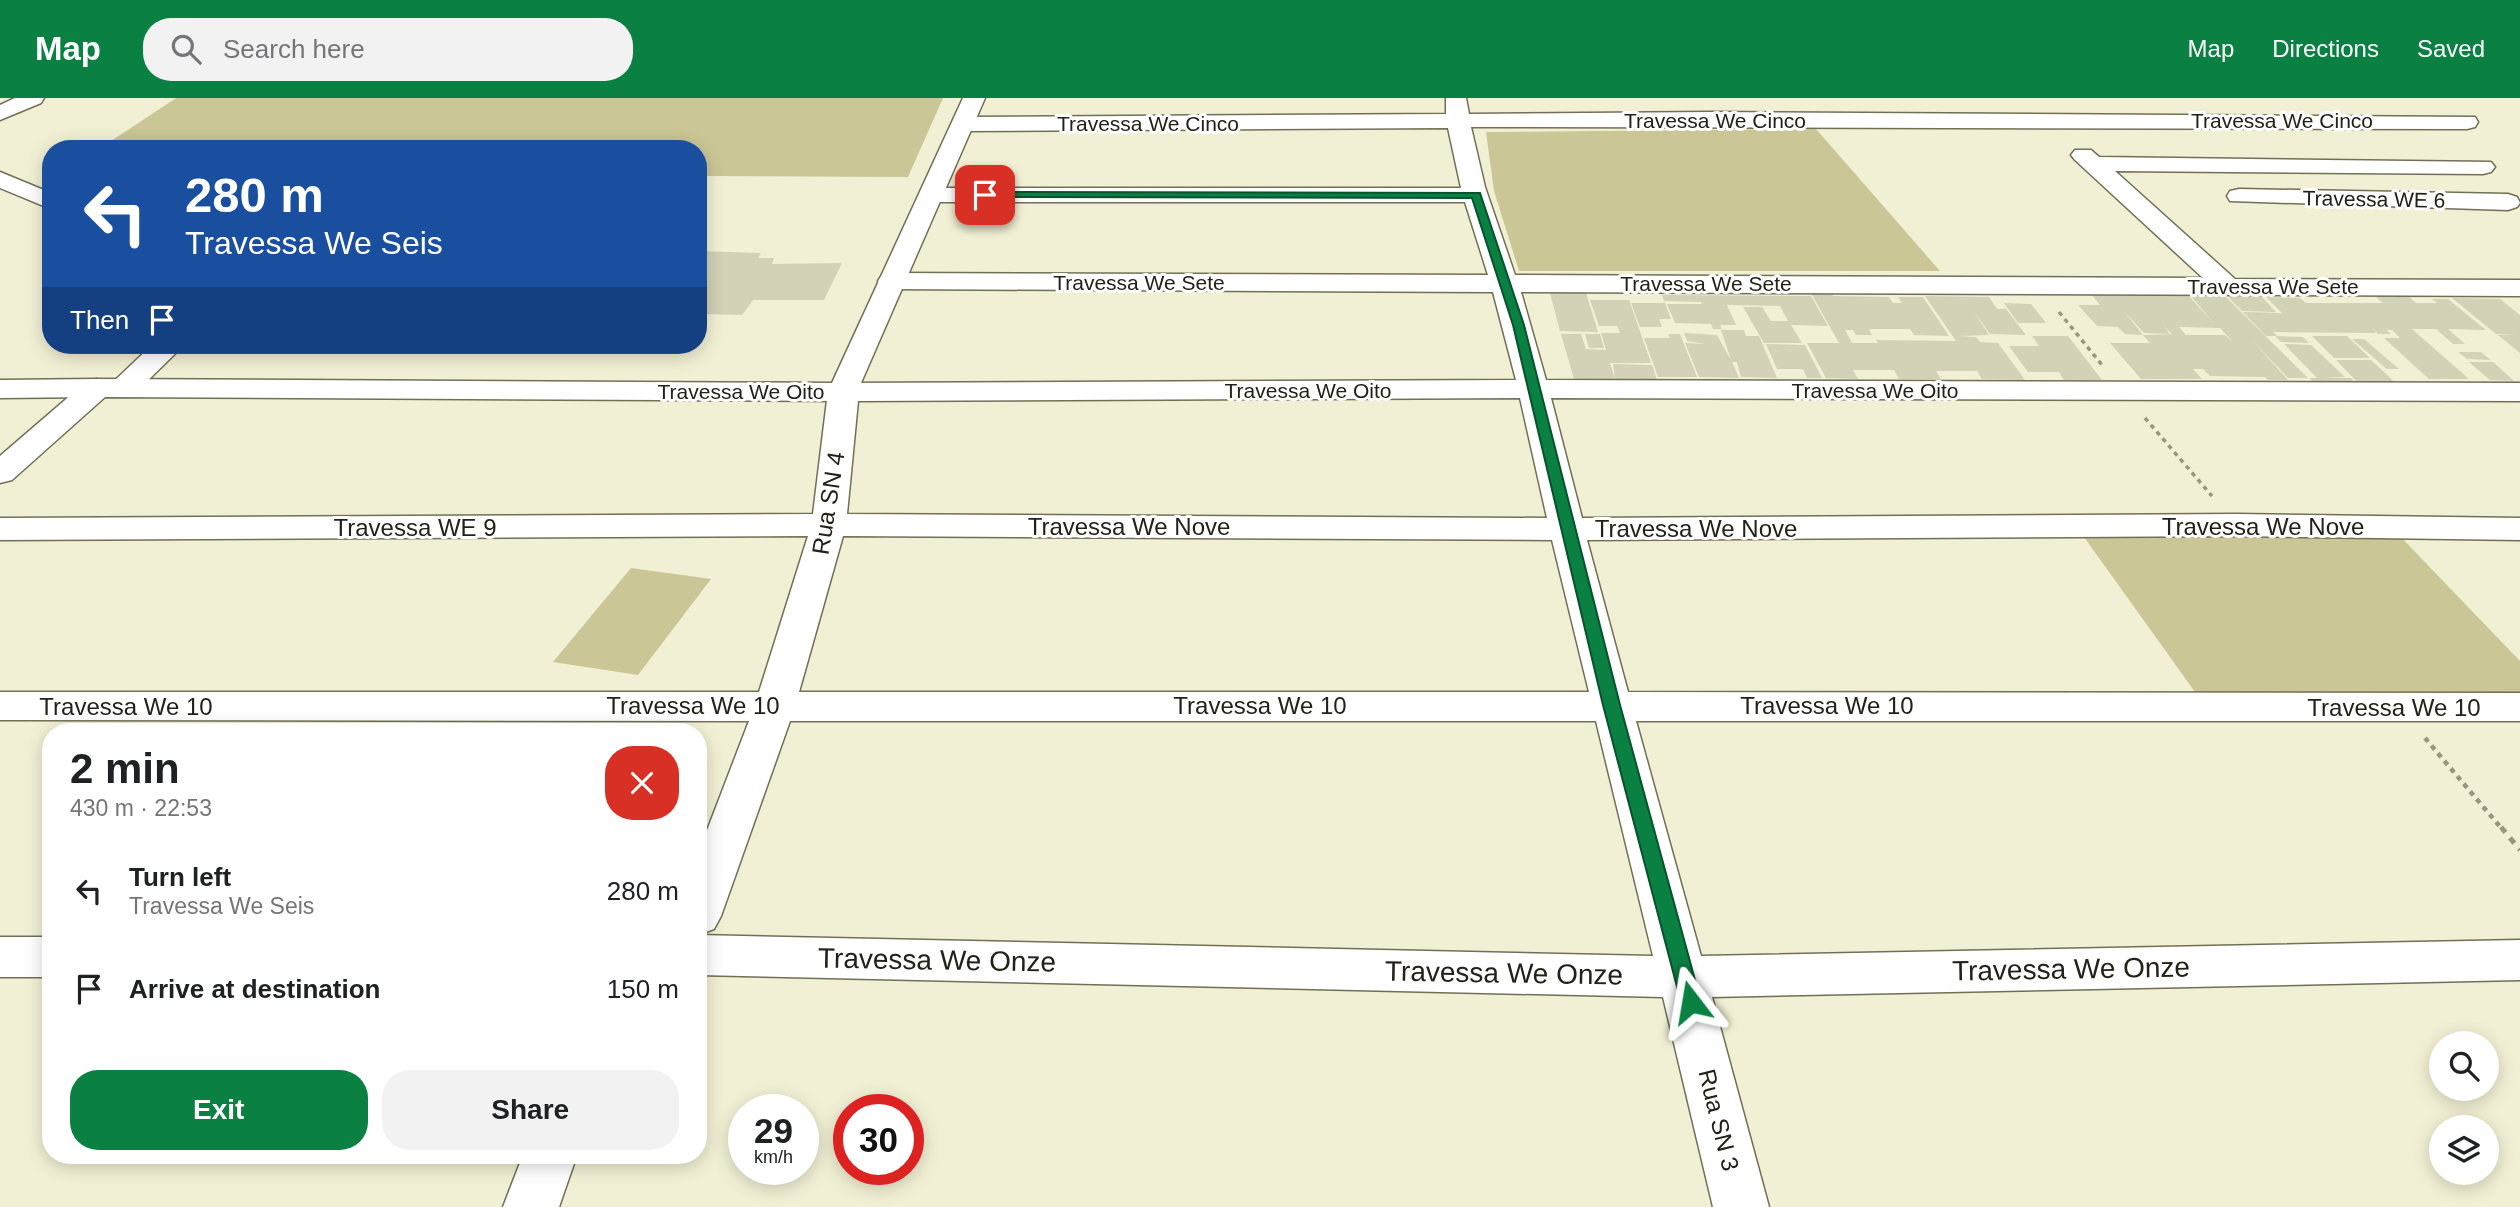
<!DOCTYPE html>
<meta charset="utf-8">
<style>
:root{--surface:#fff;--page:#f2f2f2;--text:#202124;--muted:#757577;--accent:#0b8043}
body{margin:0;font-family:Helvetica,sans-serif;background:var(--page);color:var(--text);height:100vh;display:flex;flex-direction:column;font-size:26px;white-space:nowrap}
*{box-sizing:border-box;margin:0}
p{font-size:23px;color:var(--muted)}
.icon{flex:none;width:38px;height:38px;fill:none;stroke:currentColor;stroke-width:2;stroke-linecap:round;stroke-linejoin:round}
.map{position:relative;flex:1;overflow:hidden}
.panel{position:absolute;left:42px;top:625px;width:665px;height:441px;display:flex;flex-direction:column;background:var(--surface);border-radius:28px;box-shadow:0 4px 18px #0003}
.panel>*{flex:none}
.banner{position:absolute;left:42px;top:42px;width:665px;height:214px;border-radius:28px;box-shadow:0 4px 18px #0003;background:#1a4fa0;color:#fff;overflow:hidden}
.buttons{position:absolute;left:2429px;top:933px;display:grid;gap:14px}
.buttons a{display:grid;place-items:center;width:70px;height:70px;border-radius:50%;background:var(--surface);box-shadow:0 4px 18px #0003;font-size:35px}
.speed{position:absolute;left:728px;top:996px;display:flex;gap:14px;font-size:35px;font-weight:700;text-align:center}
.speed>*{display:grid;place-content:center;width:91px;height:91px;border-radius:50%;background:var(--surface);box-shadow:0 4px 18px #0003;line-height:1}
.speed small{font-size:18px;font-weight:400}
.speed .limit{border:10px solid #d22;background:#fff;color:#111}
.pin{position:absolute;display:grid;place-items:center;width:60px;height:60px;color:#fff;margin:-30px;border-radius:14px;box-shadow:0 4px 10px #0006}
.me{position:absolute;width:77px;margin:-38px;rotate:346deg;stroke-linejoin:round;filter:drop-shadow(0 0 5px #0008)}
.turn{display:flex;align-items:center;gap:24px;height:147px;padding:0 28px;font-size:32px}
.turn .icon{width:91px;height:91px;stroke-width:2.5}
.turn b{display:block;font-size:49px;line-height:60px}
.then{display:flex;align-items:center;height:66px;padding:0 28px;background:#0003;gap:14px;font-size:26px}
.round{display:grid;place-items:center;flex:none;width:74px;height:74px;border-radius:28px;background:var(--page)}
.overview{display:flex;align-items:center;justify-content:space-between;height:119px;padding:0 28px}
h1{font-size:42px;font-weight:700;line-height:52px}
.action{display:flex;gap:14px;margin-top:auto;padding:14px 28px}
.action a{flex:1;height:80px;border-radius:28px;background:var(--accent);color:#fff;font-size:28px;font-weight:700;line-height:80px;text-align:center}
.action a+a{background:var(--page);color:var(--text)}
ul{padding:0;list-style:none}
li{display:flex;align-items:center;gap:21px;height:98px;padding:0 28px}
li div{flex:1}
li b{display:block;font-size:26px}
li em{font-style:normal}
header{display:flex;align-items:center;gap:42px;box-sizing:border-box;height:98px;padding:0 35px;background:var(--accent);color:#fff}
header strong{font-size:33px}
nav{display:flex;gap:38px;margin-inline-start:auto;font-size:24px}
.search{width:490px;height:63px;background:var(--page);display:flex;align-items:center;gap:18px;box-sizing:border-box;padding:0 24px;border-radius:28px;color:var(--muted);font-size:26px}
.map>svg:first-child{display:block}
</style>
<header>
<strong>Map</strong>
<div class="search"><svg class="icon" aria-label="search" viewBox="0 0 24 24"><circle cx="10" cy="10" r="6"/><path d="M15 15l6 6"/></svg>Search here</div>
<nav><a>Map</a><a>Directions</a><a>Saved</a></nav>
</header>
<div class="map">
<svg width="2520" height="1109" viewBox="0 0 2520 1109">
<rect width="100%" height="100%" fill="#f2f0d4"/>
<path fill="#cac695" d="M176 0H943L908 79 698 78V51H99Z
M1816 31 1940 173H1519L1494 93 1486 34Z
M2079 432 2395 433 2520 563V601H2200Z
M631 470 711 481 638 577 553 564Z"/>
<path fill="#d3d1b6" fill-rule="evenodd" d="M698 153 761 155 758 160H774L772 166 842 165 824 202H753L742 217 698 216Z
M1550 195H1586L1598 234 1560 233Z
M1811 195H1831L1833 198 1889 199 1893 205H1902L1898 199H1923L1949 238 1914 237 1910 231H1869L1872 237H1856L1853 232H1845L1852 245H1878L1876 242 1956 243 1925 198 1989 199 1997 211H2006L2026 237 1990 236 1974 214 1989 237 1959 238 1976 239 1980 244 1998 245 2025 282 1982 281 1977 273H1936L1941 281H1899L1894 272H1853L1858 281 1826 280 1807 245H1839Z
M1662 197 1811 198 1828 228 1791 227 1802 245H1764L1743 209H1762L1771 223H1788L1780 208 1727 207 1736 227H1720L1722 231H1713L1711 226 1675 225 1667 206H1702L1701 204 1664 203Z
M2092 197 2189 198 2215 227 2191 198 2226 199 2308 280H2288L2250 240 2288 282H2268L2265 279 2210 278 2203 271H2193L2202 281H2141L2110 245H2150L2143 237 2177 236H2172L2163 227 2170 236 2144 235 2124 213 2143 237 2125 236 2118 229 2097 228 2078 207H2100ZM2179 229 2220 230 2233 244 2225 237H2186Z
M2226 197H2260L2276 214 2242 213Z
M2375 198 2409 199 2416 205H2437L2432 201H2448L2486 232 2448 231 2465 246H2453L2436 231H2412L2469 281H2429L2384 240H2400L2392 232H2386L2391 236H2378L2371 229 2376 235 2273 234 2277 238H2266L2243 214 2282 215 2266 199 2300 200 2306 205H2383Z
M2452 200 2500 201 2520 217V255L2498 237H2516L2496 236Z
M1590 202H1629L1651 265H1610L1615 281 1613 266 1652 267 1657 282 1574 281 1561 236H1581L1586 251 1606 252 1601 235H1620L1617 228H1599Z
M1631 205H1665L1671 221H1659L1662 229H1640Z
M2004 205 2031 206 2046 225H2018Z
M1721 232H1744L1746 238H1759L1777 280 1741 279 1737 264H1732L1739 280 1699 279 1685 245 1706 246 1687 243 1684 235 1717 237 1731 262Z
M1585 236H1600L1604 250H1589Z
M1668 236H1680L1697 279H1658L1644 240H1670Z
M2032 238H2068L2102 282H2064L2059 274H2028L2009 248H2039Z
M2275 238 2303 239 2309 245 2281 244Z
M2312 238H2347L2370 260H2334Z
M2352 241H2364L2399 271H2387Z
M1766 246 1805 247 1822 280H1807L1803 271H1777Z
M2284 246 2311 247 2345 279 2323 280H2351L2360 289 2317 288 2309 280H2317Z
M2458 254H2481L2491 262 2467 261Z
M2336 262H2371L2400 289H2362Z
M2469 264H2493L2514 283 2490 282Z"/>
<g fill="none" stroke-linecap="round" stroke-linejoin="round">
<defs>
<path id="minor" d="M15 0H44L41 5 0 22V7Z
M1446 0H1466L1469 16 1711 14 2475 19 2478 24 2475 29 2467 31 1471 29 1485 89 1515 177 2203 180 2075 62 2071 57 2075 52H2091L2099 59 2491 64 2495 69 2491 74 2483 76 2115 73 2235 181 2520 182V198L1521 194 1546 282 2520 285V303L1551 300 1582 420 2237 416 2520 420V442L2237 438 1587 442 1628 594 2520 595V623H1636L1701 858 2520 842V882L1712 899 1769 1109H1713L1663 899 698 877V837L1653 858 1596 623H790L721 818 714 831 698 837V756L749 623 0 622V594H759L808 438 0 442V420L813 416 828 294 832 287 843 285 1516 282 1493 194 892 191 882 189 878 183 882 177 892 175 1488 177 1465 104H931L922 102 919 97 922 92 931 90H1461L1448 30 963 33 955 31 952 26 955 21 963 19 1446 16ZM1520 300 1547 420 847 416 858 303ZM843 438 1552 442 1589 594H799Z
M0 74 51 95V111L0 90Z
M2239 91 2508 96 2517 99 2520 105 2517 109 2508 112 2230 103 2227 98 2230 93Z
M152 247H184L134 296 123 299 110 293 97 299 0 300V282L97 281 110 287Z
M0 839H51V879H0Z
M523 1057H577L559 1109H503Z"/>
<path id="major" d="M963 0H985L854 301 843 303 105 299 12 382 0 385V358L86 284 97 281 832 285Z"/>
</defs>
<use href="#minor" stroke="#716f56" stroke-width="3"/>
<use href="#major" stroke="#716f56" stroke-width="3"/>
<path stroke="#979681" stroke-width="3.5" stroke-dasharray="4.5 4.5" stroke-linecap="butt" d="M2059 214 2102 267
M2145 320 2212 398"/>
<path stroke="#979681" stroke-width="4.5" stroke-dasharray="5 5" stroke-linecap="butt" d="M2425 640 2502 731"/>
<path stroke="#979681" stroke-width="5" stroke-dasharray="7 7" stroke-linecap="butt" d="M2501 729 2520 752"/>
<use href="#minor" fill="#fff" fill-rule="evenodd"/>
<use href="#major" fill="#fff" fill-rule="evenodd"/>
</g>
<path fill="#0b8043" stroke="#07532c" stroke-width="2" d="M985 94 1480 95 1524 227 1620 607 1701 904 1698 911 1691 913 1684 911 1681 904 1603 607 1513 227 1472 100 981 99V95Z"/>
<g text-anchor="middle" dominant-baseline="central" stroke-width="6" stroke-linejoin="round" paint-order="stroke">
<g font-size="21" fill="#232218" stroke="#fff">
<text x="1715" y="22">Travessa We Cinco</text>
<text x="2282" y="22">Travessa We Cinco</text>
<text x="1148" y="25">Travessa We Cinco</text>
<text transform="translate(2374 101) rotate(1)">Travessa WE 6</text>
<text x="1139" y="184">Travessa We Sete</text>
<text x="1706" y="185">Travessa We Sete</text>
<text x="2273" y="188">Travessa We Sete</text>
<text x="1308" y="292">Travessa We Oito</text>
<text x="1875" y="292">Travessa We Oito</text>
<text x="741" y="293">Travessa We Oito</text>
</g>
<g font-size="24" fill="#232218" stroke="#fff">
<text transform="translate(828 405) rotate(-81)">Rua SN 4</text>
<text x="1129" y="428">Travessa We Nove</text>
<text x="2263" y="428">Travessa We Nove</text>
<text x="415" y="429">Travessa WE 9</text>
<text x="1696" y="430">Travessa We Nove</text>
<text x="693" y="607">Travessa We 10</text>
<text x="1260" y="607">Travessa We 10</text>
<text x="1827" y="607">Travessa We 10</text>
<text x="126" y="608">Travessa We 10</text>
<text x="2394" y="609">Travessa We 10</text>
<text transform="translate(1719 1022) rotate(76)">Rua SN 3</text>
</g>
<g font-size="28" fill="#232218" stroke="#fff">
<text transform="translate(937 862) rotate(1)">Travessa We Onze</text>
<text transform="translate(2071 871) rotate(-1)">Travessa We Onze</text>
<text transform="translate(1504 875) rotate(1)">Travessa We Onze</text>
</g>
</g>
</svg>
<div class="buttons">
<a><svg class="icon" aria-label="search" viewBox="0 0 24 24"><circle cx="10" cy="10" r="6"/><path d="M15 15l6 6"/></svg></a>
<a><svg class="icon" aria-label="layers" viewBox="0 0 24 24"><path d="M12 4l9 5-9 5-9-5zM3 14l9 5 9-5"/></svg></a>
</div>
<div class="speed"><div>29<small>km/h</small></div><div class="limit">30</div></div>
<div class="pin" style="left:985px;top:97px;background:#d93025"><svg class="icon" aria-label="arrive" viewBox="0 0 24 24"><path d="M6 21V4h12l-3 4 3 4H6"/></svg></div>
<svg class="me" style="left:1691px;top:904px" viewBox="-20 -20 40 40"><path d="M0-17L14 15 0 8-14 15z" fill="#0b8043" stroke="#fff" stroke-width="4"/></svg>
<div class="banner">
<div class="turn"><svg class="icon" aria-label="left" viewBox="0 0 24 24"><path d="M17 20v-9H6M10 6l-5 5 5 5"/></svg><div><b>280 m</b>Travessa We Seis</div></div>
<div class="then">Then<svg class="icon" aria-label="arrive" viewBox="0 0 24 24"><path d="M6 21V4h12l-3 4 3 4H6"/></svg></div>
</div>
<section class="panel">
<div class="overview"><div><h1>2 min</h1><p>430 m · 22:53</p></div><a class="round" style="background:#d93025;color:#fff"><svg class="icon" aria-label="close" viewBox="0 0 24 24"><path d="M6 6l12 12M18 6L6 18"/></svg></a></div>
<ul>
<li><svg class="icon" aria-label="left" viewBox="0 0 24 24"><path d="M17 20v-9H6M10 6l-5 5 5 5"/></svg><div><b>Turn left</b><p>Travessa We Seis</p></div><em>280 m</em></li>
<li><svg class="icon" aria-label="arrive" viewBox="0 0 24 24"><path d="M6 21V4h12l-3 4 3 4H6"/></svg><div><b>Arrive at destination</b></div><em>150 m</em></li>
</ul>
<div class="action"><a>Exit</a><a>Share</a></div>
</section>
</div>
